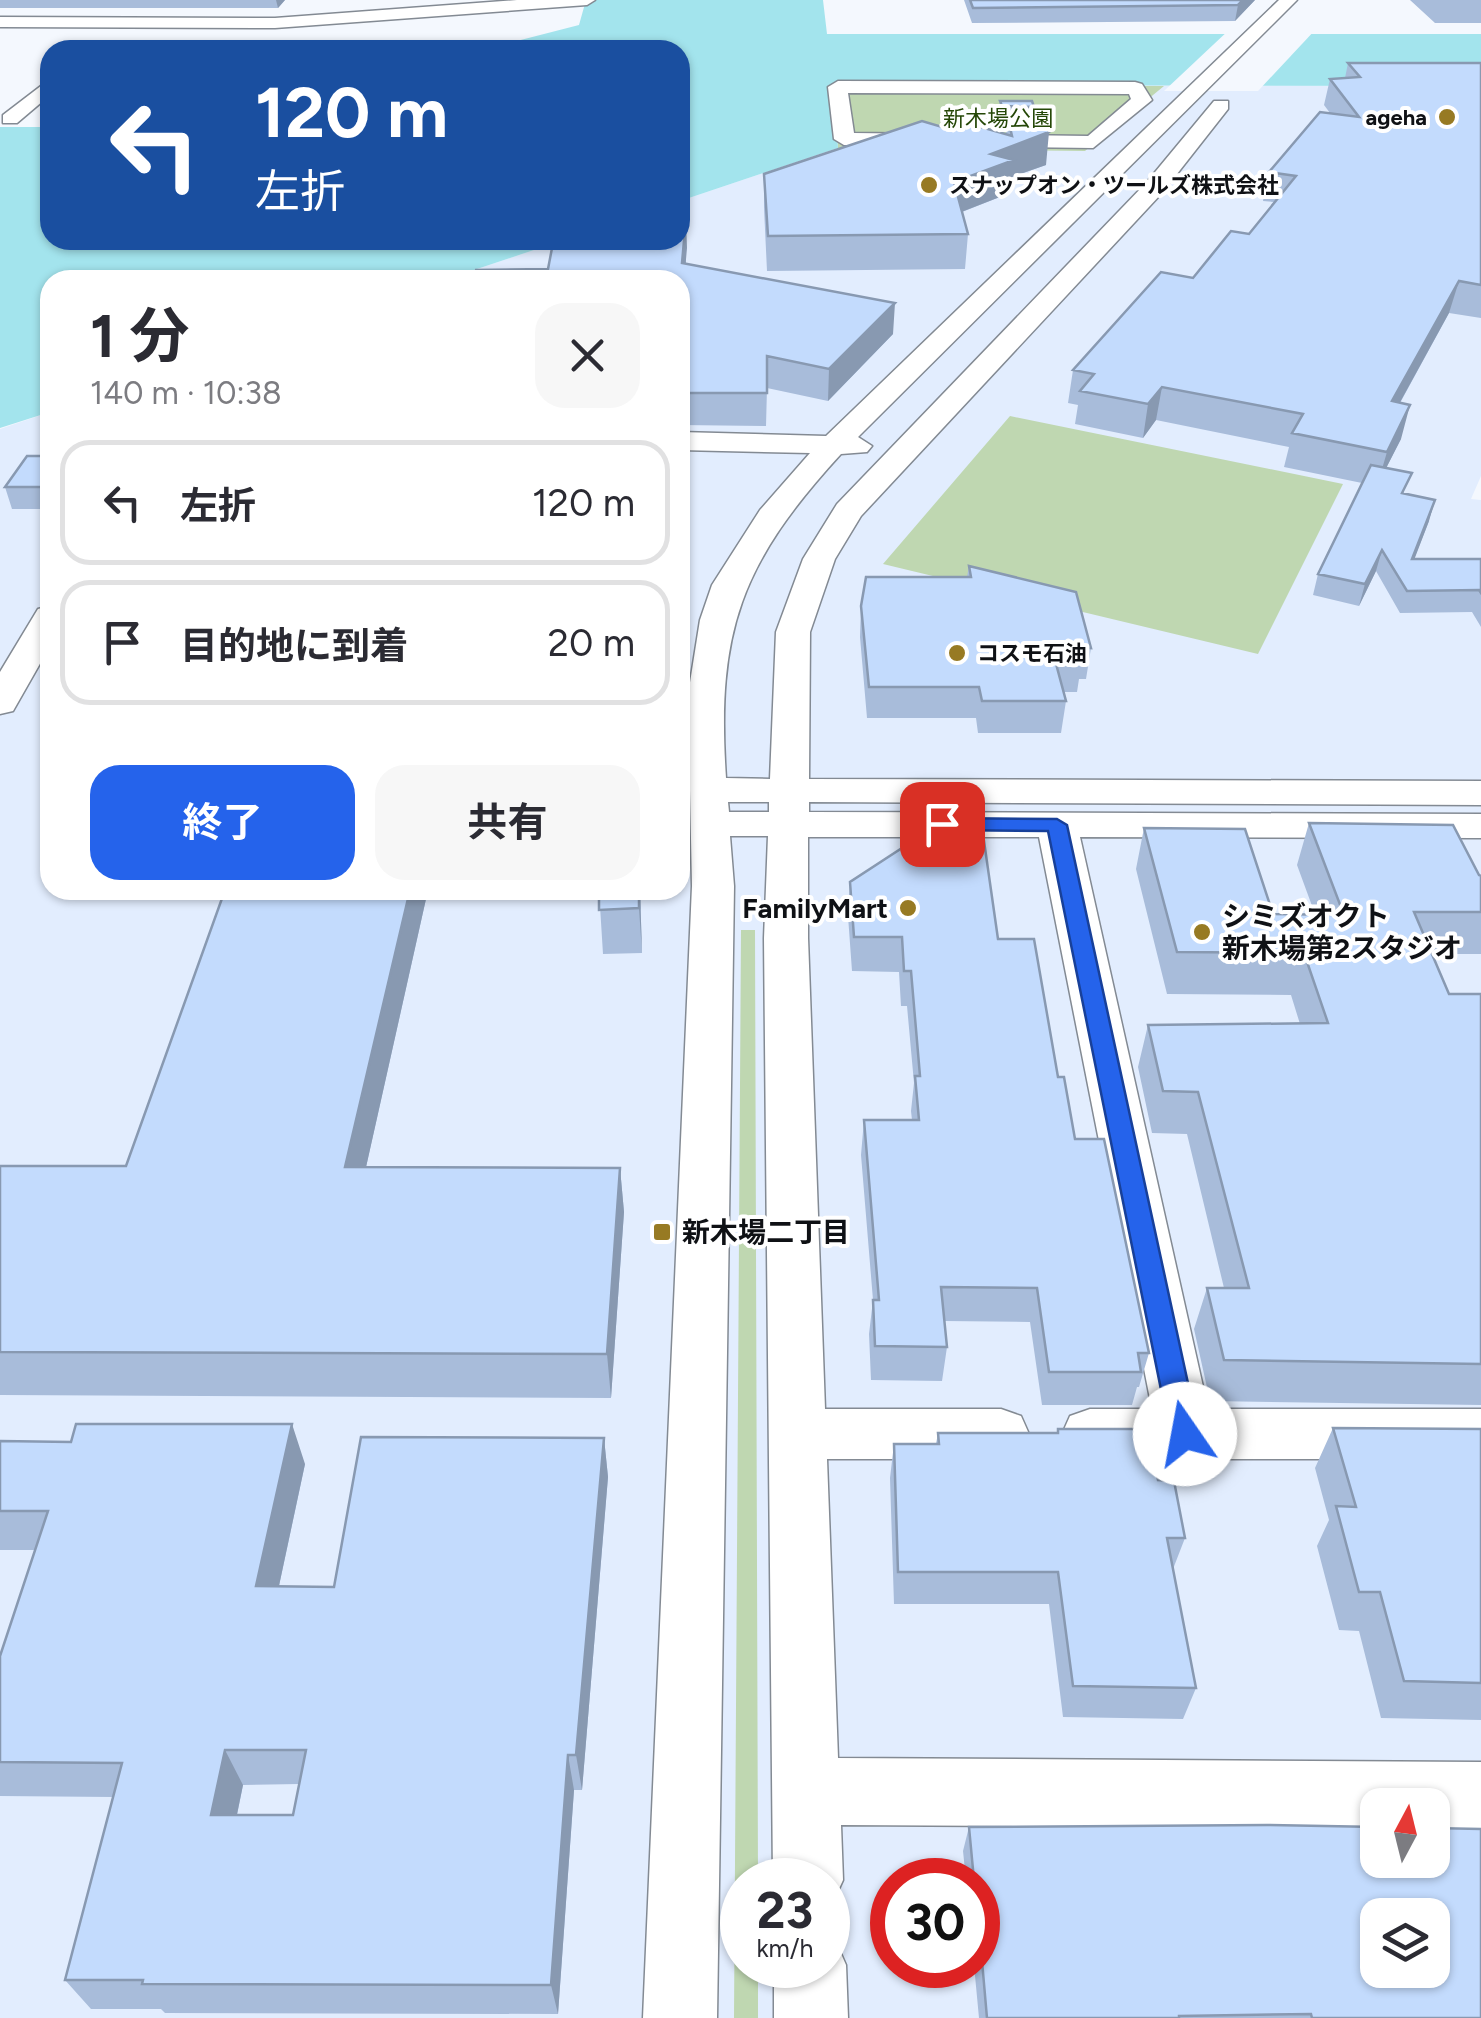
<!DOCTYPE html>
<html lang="ja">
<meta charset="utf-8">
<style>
:root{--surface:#fff;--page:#f7f7f7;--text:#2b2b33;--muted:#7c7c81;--line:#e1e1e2;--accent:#2563eb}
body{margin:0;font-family:Figtree,"Noto Sans JP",sans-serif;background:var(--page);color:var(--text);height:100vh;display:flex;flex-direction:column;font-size:38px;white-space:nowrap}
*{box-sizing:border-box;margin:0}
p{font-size:32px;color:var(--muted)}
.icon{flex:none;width:55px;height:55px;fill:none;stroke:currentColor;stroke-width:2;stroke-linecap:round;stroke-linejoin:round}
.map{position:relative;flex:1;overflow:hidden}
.drawer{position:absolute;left:40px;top:270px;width:650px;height:630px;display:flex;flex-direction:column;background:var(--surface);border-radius:30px;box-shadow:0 2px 8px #0004}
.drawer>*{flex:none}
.top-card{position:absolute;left:40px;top:40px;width:650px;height:210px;border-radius:30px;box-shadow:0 2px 8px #0004;background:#1a4fa0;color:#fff;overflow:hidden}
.needle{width:65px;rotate:7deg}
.buttons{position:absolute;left:1360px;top:1788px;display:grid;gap:20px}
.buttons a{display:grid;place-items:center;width:90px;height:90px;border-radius:20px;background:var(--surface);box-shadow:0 2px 8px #0004;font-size:50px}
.speed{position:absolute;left:720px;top:1858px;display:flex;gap:20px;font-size:50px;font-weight:700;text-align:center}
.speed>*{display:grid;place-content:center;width:130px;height:130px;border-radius:50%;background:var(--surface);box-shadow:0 2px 8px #0004;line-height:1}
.speed small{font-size:25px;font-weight:400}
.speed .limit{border:15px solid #d22;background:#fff;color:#111}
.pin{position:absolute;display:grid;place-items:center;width:85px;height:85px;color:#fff;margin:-42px;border-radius:20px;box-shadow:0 5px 15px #0006}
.me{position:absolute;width:110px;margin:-55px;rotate:348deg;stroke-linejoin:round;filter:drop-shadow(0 0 8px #0008)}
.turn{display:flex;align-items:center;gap:35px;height:210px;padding:0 50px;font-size:45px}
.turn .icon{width:130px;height:130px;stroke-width:2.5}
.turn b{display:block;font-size:70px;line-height:85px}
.round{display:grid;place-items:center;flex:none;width:105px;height:105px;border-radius:30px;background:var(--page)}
.summary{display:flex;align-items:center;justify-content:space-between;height:170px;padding:0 50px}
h1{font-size:60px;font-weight:700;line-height:75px}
.button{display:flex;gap:20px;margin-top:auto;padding:20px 50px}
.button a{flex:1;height:115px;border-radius:30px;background:var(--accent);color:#fff;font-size:40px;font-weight:700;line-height:115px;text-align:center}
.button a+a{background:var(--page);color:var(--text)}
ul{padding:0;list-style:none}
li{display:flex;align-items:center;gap:30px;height:125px;margin:0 20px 15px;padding:0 30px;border:5px solid var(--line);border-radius:30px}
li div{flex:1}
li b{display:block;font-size:38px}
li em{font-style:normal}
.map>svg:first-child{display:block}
</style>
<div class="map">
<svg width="1481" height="2018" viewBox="0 0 1481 2018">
<rect width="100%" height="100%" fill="#f4f8fe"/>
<path fill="#e2edfe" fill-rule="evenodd" d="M832 85 1481 86V476L1471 499 1481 500V2018H0V429L50 412V890H680V280H444L564 240H680V201L838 148ZM1378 1805H1432V1860H1378ZM742 1880H828V1965H742ZM892 1880H978V1965H892ZM1378 1915H1432V1970H1378Z"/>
<path fill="#bfd7b1" d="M832 85 1164 86 1085 151 838 148Z
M1010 416 1343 484 1258 654 883 564Z
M741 930H755L758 1880H742V1965H758V2018H734Z"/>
<path fill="#a3e4ed" d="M586 0H823L827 34H1481V86L833 85 838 148 680 201V50H482L579 25Z
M0 127H50V240H564L444 280H50V412L0 428Z"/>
<path fill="#f4f8fe" d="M1230 29H1316L1258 91H1164Z"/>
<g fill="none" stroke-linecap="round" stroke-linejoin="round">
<defs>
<path id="minor" d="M517 0H595L587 5 275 28 0 27V17L275 18Z
M1279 0H1297L858 437 872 446 867 452 841 454C741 563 716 631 726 778L770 779 776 632 803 559 837 504 1146 183 1214 101H1228V109L1162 193 861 516 835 559 810 632 809 779 1481 781V805L809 802V812L1481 814V838L1080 837 1208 1409H1481V1459H1090L1070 1452 1062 1434 1070 1416 1090 1409H1152L1039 837H808V938L825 1409H1001L1021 1416 1029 1434 1021 1452 1001 1459H827L838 1758 1481 1762V1828H1432V1805H1378V1828L841 1825 843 1880 832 1904 828 1907V1880H773L764 938 768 836H730L734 886 717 2018H643L692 886 688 695 700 620 712 585 760 510 810 453 680 450V432L826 436ZM728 802H769V812H729Z
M50 79V95L17 123H3V115Z
M838 81 1135 82 1142 84 1152 100 1093 148 844 145 834 139 828 87ZM848 93 1129 94 1131 99 1088 136 854 133Z
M50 606V646L13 711 0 714V672L38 609Z
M828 1936 835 1940 846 1965 848 2018H774V1965H828Z"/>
</defs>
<use href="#minor" stroke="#838a93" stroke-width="3"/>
<use href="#minor" fill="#fff" fill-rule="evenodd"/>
</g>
<path fill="#a8bcda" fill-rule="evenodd" d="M0 0H285L278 8H0Z
M964 0H1255L1235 21 972 23Z
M1410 0H1481V23H1435Z
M1348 63H1481V318L1449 313 1400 403 1401 439 1386 468 1405 494 1429 521 1414 559H1481V627L1472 612 1400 613 1376 571 1359 606 1313 595 1318 574 1362 483 1284 467 1289 447 1156 420 1143 438 1075 424 1078 405 1068 403 1073 370 1249 234 1274 202 1263 201 1269 172 1330 113 1324 105 1330 79 1345 78Z
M1000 101 1034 107 1033 119 1046 165 1012 177 1010 193 962 212 968 234 965 269 767 271 764 208V174L942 127 1006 134V131H999L998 126Z
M686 218V264L893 334 828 401 767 388 766 426 680 425V280L548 269 645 243Z
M50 456V509H12L5 487Z
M969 566 1091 648 1086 679H1079L1077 692H1063L1066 701 1061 733H978L976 718H867L860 637 861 606 967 577Z
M1309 823 1481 876V954H1432L1449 994H1481V1405L1210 1401 1194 1329 1207 1288H1224L1187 1134 1152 1133 1138 1067 1148 1025 1300 1024 1291 995 1167 994 1136 869 1144 828 1273 914H1315L1297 865Z
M850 882 998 939 1058 1077 1075 1139 1149 1353 1139 1387H1137L1132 1405H1042L1030 1322 944 1321 947 1347 942 1381 871 1380 869 1334 873 1300 861 1155 864 1120H912L911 1111 914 1083 907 1006H901L899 972 852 971 848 916Z
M225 890H428L366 1167 620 1168 624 1212 611 1398 0 1395V1166H126Z
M599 890H640L642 953 603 954Z
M1333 1428 1481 1429V1720L1381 1718 1359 1631 1339 1630 1317 1546 1329 1520 1315 1468Z
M1058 1429 1158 1480 1185 1538 1173 1569 1196 1688 1183 1719 1063 1717 1049 1604H894L890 1478 894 1444H936L938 1433H1057Z
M604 1438 608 1477 582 1790H574L558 2014 165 2013 161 2009H91L65 1980 113 1797 0 1796V1656L35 1550H0V1441L305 1464 279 1586 334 1587ZM299 1784 293 1815H237L243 1785Z
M969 1827 1481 2018H979L974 1965H978V1880H966L963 1851Z"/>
<path fill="#8899b1" d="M276 0H285L278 8Z
M1243 0H1255L1235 21 1238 5Z
M1049 132 1046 165 1012 177 1010 193 951 216 954 182 991 154Z
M686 218 687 248 683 293 682 263Z
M1459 281 1449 313 1382 435 1392 401Z
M895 303 893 334 828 401 829 369Z
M1162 387 1156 420 1143 438 1148 404Z
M1410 405 1401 439 1377 486 1387 452Z
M1435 500 1429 521 1406 581 1412 559Z
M1382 550 1376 571 1359 606 1365 584Z
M410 890H428L356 1212 345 1167Z
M639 890H640L642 953 639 908Z
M620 1168 624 1212 611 1398 607 1354Z
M292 1424 305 1464 271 1623 256 1586Z
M604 1438 608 1477 582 1790 576 1755Z
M225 1750 243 1785 230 1848 211 1815Z
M568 1755 574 1790 558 2014 551 1985Z"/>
<path fill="#c3dbfd" stroke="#8899b1" stroke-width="2.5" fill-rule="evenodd" d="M970 0H1243L1238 5 973 8Z
M1348 63H1481V285L1459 281 1392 401 1410 405 1387 452 1292 433 1303 414 1162 387 1148 404 1080 391 1094 374 1073 370 1161 272 1193 278 1231 231 1249 234 1296 176 1269 172 1320 112 1359 117 1330 79 1360 77Z
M1000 101H1032L1034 107 1002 106Z
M1008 119H1043L1049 132 991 154 1014 160 954 182 968 234 768 236 764 174 922 121 942 127 960 121 1012 136Z
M680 218H686L682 263 895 303 829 369 767 356V393H680V280H473L476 270 548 269 553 243H645V240H680Z
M27 456H50V487H5Z
M1371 465 1412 473 1402 493 1435 500 1412 559H1481V593L1479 590 1407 591 1382 550 1365 584 1318 574Z
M969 566 1076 592 1091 648 1078 647 1082 661 1055 660 1066 701H982L979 687H869L861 606 866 577H971Z
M1309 823 1453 825 1479 875 1481 876V912H1414L1449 994H1481V1364L1224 1360 1207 1288H1249L1198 1092 1163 1091 1148 1025 1328 1023 1304 953 1177 952 1144 828 1245 829 1273 914 1344 915Z
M925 833 983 834 998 939H1034L1058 1077H1064L1075 1139H1104L1149 1353H1138L1141 1372H1049L1037 1288 941 1287 947 1347 875 1346 873 1300H879L864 1120H919L915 1076H920L911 971H904L902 937H854L850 882Z
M225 890H410L345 1167 620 1168 607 1354 0 1352V1166H126Z
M599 890H639V908L599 910Z
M76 1424H292L256 1586 334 1587 361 1437 604 1438 576 1755H568L551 1985 142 1984 143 1980H65L122 1763 0 1762V1656L48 1511H0V1441L71 1442ZM225 1750H306L293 1815H211Z
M1333 1428 1481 1429V1683L1404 1681 1380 1592H1359L1336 1506 1356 1507Z
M1058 1429H1147L1158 1480 1174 1481 1185 1538H1167L1196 1688 1073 1686 1058 1572H898L894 1444H939L938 1433H1058Z
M1267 1825 1378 1827V1860H1432V1828L1481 1829V2018H1312L1311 2014 1179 2016V2018H987L978 1915V1880H974L969 1827ZM1378 1915H1432V1970H1378Z"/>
<path fill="#2563eb" stroke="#184099" stroke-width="2.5" d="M1057 819 1067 825 1199 1434 1195 1443 1185 1447 1175 1443 1170 1434 1048 831 942 830 932 824 942 818Z"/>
<g fill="#977a23" stroke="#fff" stroke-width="4">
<circle cx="1447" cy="117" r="10"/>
<circle cx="929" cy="185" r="10"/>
<circle cx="957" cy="653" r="10"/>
<circle cx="908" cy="908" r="10"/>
<circle cx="1202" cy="932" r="10"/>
<rect x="652" y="1222" width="20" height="20" rx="5"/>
</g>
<g text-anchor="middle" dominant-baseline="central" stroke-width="8" stroke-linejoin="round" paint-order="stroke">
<g font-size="22" font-weight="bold" fill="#0f1115" stroke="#fff" text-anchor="start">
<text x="1427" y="117" text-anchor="end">ageha</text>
<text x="949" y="185">スナップオン・ツールズ株式会社</text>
<text x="977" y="653">コスモ石油</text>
</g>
<g font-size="22" fill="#254707" stroke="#fff">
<text x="998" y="118">新木場公園</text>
</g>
<g font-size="28" font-weight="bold" fill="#0f1115" stroke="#fff" text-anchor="start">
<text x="888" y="908" text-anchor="end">FamilyMart</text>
<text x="1222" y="916">シミズオクト<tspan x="1222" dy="32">新木場第2スタジオ</tspan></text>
<text x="682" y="1232">新木場二丁目</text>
</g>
</g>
</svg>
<div class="buttons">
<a><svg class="needle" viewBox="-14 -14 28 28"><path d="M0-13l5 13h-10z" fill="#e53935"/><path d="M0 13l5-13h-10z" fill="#7c7c81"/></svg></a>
<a><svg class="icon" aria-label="layers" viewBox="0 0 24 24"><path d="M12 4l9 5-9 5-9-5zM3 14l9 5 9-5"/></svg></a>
</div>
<div class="speed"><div>23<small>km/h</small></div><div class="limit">30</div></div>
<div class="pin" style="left:942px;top:824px;background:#d93025"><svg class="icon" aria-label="arrive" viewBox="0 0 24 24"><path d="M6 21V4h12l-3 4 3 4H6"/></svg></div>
<svg class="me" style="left:1185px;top:1434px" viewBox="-20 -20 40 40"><circle r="19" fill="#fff"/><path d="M0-13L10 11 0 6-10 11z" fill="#2563eb"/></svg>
<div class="top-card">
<div class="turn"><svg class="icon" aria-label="left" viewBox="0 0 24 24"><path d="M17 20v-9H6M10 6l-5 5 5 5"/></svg><div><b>120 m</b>左折</div></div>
</div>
<section class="drawer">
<div class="summary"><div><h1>1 分</h1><p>140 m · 10:38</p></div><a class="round"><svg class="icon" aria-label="close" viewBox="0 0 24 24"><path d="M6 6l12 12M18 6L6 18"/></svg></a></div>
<ul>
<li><svg class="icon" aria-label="left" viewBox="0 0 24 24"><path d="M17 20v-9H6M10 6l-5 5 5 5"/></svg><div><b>左折</b></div><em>120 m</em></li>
<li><svg class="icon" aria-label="arrive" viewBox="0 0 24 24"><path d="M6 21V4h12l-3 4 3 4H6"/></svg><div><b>目的地に到着</b></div><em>20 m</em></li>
</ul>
<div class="button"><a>終了</a><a>共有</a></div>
</section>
</div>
